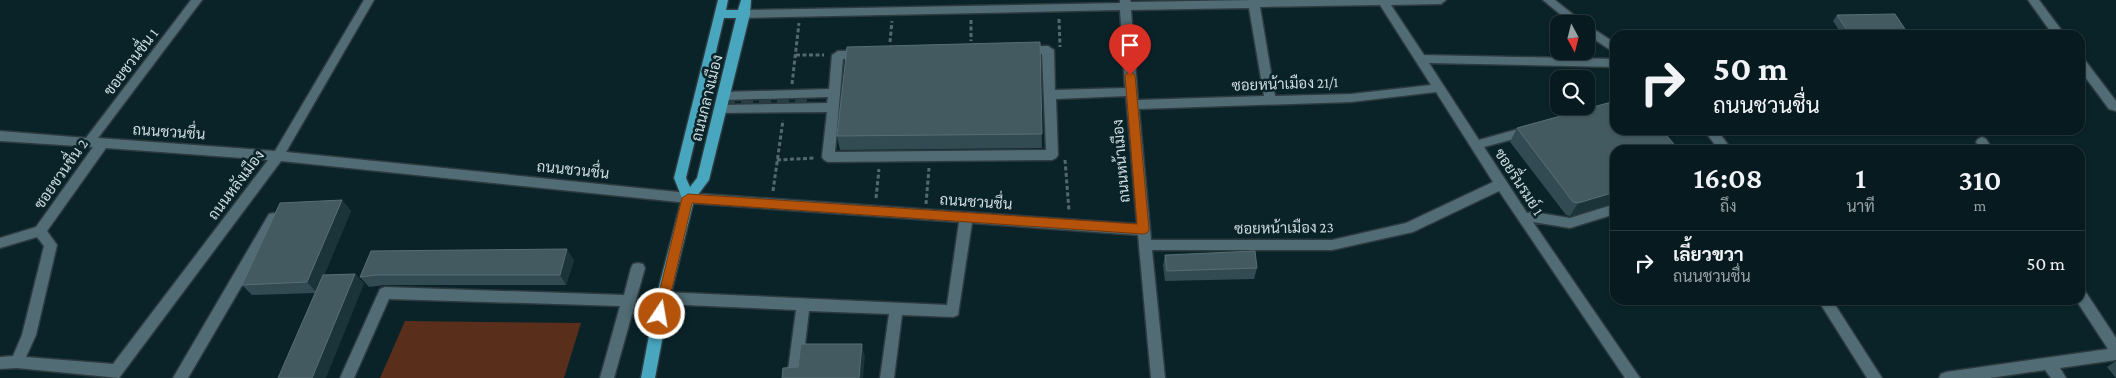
<!DOCTYPE html>
<html lang="th">
<meta charset="utf-8">
<style>
:root{--surface:#071a1f;--page:#15272c;--text:#f1f3f6;--muted:#98a1a4;--line:#28383d}
body{margin:0;font-family:"Crimson Pro",Sarabun,serif;background:var(--page);color:var(--text);height:100vh;display:flex;flex-direction:column;font-size:19px;white-space:nowrap}
*{box-sizing:border-box;margin:0}
p{font-size:16px;color:var(--muted)}
.icon{flex:none;width:28px;height:28px;fill:none;stroke:currentColor;stroke-width:2;stroke-linecap:round;stroke-linejoin:round}
.map{position:relative;flex:1;overflow:hidden}
.side{position:absolute;left:1610px;top:145px;width:475px;height:160px;display:flex;flex-direction:column;background:var(--surface);border-radius:15px;box-shadow:0 1px 4px #0004,0 0 0 1px var(--line)}
.side>*{flex:none}
.guide{position:absolute;left:1610px;top:30px;width:475px;height:105px;border-radius:15px;box-shadow:0 1px 4px #0004,0 0 0 1px var(--line);background:#071a1f;color:var(--text);overflow:hidden}
.needle{width:32px;rotate:173deg}
.tools{position:absolute;left:1550px;top:15px;display:grid;gap:10px}
.tools a{display:grid;place-items:center;width:45px;height:45px;border-radius:10px;background:var(--surface);box-shadow:0 1px 4px #0004,0 0 0 1px var(--line);font-size:25px}
.pin{position:absolute;display:grid;place-items:center;width:42px;height:42px;color:#fff;margin:-51px -21px;border-radius:50% 50% 50% 0;rotate:-45deg;box-shadow:0 0 5px #0007}
.pin .icon{rotate:45deg}
.me{position:absolute;width:55px;margin:-28px;rotate:12deg;stroke-linejoin:round;filter:drop-shadow(0 0 4px #0008)}
.turn{display:flex;align-items:center;gap:18px;height:105px;padding:0 20px;font-size:22px}
.turn .icon{width:65px;height:65px;stroke-width:2.5}
.turn b{display:block;font-size:35px;line-height:42px}
.eta{display:flex;justify-content:space-evenly;align-items:center;height:85px;text-align:center}
.eta b{font-size:30px;font-weight:600;line-height:35px}
ul{padding:0;list-style:none}
li{display:flex;align-items:center;gap:15px;height:65px;padding:0 20px;border-top:1px solid var(--line)}
li div{flex:1}
li b{display:block;font-size:19px}
li em{font-style:normal}
.map>svg:first-child{display:block}
</style>
<div class="map">
<svg width="2116" height="378" viewBox="0 0 2116 378">
<rect width="100%" height="100%" fill="#092329"/>
<path fill="#592e1a" d="M405 321 581 323 564 378H380Z"/>
<g fill="none" stroke-linecap="round" stroke-linejoin="round">
<path stroke="#273f44" stroke-width="12" stroke-dasharray="12 6" stroke-linecap="butt" d="M723 102 810 100"/>
<defs>
<path id="minor" d="M191 0H202L98 138 275 151 364 0H374L286 152 688 193 1137 224 1126 96 1056 99 1058 155 1056 158 1052 160 828 162 824 160 822 157 827 112 721 113 715 109 721 105 827 103 828 97 724 100 718 96 724 92 829 89 832 55 838 51 1048 46 1054 50 1055 90 1125 88 1120 10 744 18 738 14 744 10 1120 3V0H1130L1131 2 1254 0H1446L1441 4 1391 5 1424 55 1615 59V67L1429 63 1479 140 1529 126 1533 128 1535 131 1533 134 1484 147 1527 213 1533 212 1570 218 1615 204V214L1570 228 1533 222 1640 378H1625L1499 191 1413 232 1332 250H1152L1165 378H1151L1138 235 972 223 958 315 953 317 902 315 894 378H880L889 314 809 311 801 378H787L796 310 663 304 658 302 656 298 658 294 663 292 947 305 959 222 688 203 281 161 119 378 17 368 0 369V357L13 356 22 335 44 246 37 237 0 248V238L36 227 93 147 0 141V131L86 138ZM1380 5 1431 85 1351 94 1275 96 1260 7ZM1249 8 1264 96 1138 100 1131 10ZM1042 54 1046 150 835 152 843 59ZM1436 92 1493 182 1406 223 1332 240H1151L1139 109 1351 102ZM106 148 268 160 113 364 26 357 36 335 57 245 47 231Z
M1543 0H1555L1585 24H1572Z
M2028 0H2039L2065 35H2053Z
M1586 24 1615 43V53L1586 34Z
M2080 58 2084 59 2116 101V111L2109 109 2080 70Z
M1704 130H1717L1732 150H1719Z
M1982 137 1986 139 1993 150H1981L1976 142 1978 139Z
M274 213 279 214 280 218 279 222 188 378H173L269 214Z
M638 263 643 264 645 268 614 378H600L620 306 389 299 354 378H340L380 289 385 287 624 295 631 268 633 264Z
M2080 289 2085 291 2116 338V360L2060 368 2066 378H2051L2045 370 1990 378H1939L1941 374 1946 372 2108 349 2076 300H2080Z
M1818 300H1832L1882 378H1867Z"/>
<path id="major" d="M718 0H728L726 10H738L741 0H751L750 14 709 180 694 200 670 298 655 378H641L656 298 682 198 674 178ZM724 18H736L697 178 690 187 686 178Z"/>
</defs>
<use href="#minor" stroke="#2d3a3f" stroke-width="3"/>
<use href="#major" stroke="#2d3a3f" stroke-width="3"/>
<path stroke="#54696e" stroke-width="3" stroke-dasharray="4 2.5" stroke-linecap="butt" d="M1059 19 1060 47
M971 20V41
M890 42 892 21
M796 55H824
M792 84 799 23
M777 160 815 158
M1065 160 1069 211
M773 191 783 120
M876 198 879 169
M926 204 929 168"/>
<use href="#minor" fill="#516c74" fill-rule="evenodd"/>
<use href="#major" fill="#48a7bf" fill-rule="evenodd"/>
</g>
<path fill="#324a51" d="M1837 15 1907 32 1999 35H1842L1833 21Z
M1040 42 1042 148 840 150 837 136Z
M1517 128 1615 150V203L1570 216 1566 215 1510 142Z
M342 200 351 211 324 275 355 274 364 284 315 293 252 295 242 285Z
M371 251 574 260 566 285H385L369 287 360 277Z
M1165 255 1257 268 1254 279 1165 281 1163 265Z
M2116 361V378L2107 367Z"/>
<path fill="#1a343a" d="M1615 192V203L1570 216 1578 203Z
M342 200 351 211 317 293 307 282Z
M567 249 574 260 566 285 560 275Z
M355 274 364 284 326 378H312Z
M862 344 865 357 863 378H859Z"/>
<path fill="#435a60" stroke="#586e74" d="M1895 14 1907 32 1996 31 1999 35H1850L1837 15Z
M1040 42 1042 134 837 136 847 47Z
M1615 101V130H1662L1679 150H1615V192L1578 203 1573 202 1517 128Z
M342 200 307 282 242 285 280 203Z
M567 249 560 275H376L360 277 371 251Z
M1255 251 1257 268 1167 271 1165 255Z
M355 274 312 378H278L323 275Z
M801 344H862L859 378H782L783 368 798 367Z"/>
<path fill="#b45309" stroke="#753606" d="M1130 71 1135 75 1149 230 1147 233 1143 234 692 203 666 314 664 318 660 319 656 318 654 314 682 198 688 194 1137 224 1125 75Z"/>
<g text-anchor="middle" dominant-baseline="central" stroke-width="5" stroke-linejoin="round" paint-order="stroke">
<g font-size="15" fill="#cedce0" stroke="#092329">
<text transform="translate(131 62) rotate(-53)">ซอยชวนชื่น 1</text>
<text transform="translate(1285 84) rotate(-2)">ซอยหน้าเมือง 21/1</text>
<text transform="translate(707 98) rotate(-76)">ถนนกลางเมือง</text>
<text transform="translate(169 132) rotate(4)">ถนนชวนชื่น</text>
<text transform="translate(1121 161) rotate(-95)">ถนนหน้าเมือง</text>
<text transform="translate(573 170) rotate(6)">ถนนชวนชื่น</text>
<text transform="translate(61 174) rotate(-55)">ซอยชวนชื่น 2</text>
<text transform="translate(1519 182) rotate(57)">ซอยรื่นรมย์ 1</text>
<text transform="translate(236 185) rotate(-53)">ถนนหลังเมือง</text>
<text transform="translate(976 202) rotate(4)">ถนนชวนชื่น</text>
<text transform="translate(1284 228) rotate(-1)">ซอยหน้าเมือง 23</text>
</g>
</g>
</svg>
<div class="tools">
<a><svg class="needle" viewBox="-14 -14 28 28"><path d="M0-13l5 13h-10z" fill="#e53935"/><path d="M0 13l5-13h-10z" fill="#98a1a4"/></svg></a>
<a><svg class="icon" aria-label="search" viewBox="0 0 24 24"><circle cx="10" cy="10" r="6"/><path d="M15 15l6 6"/></svg></a>
</div>
<div class="pin" style="left:1130px;top:75px;background:#d93025"><svg class="icon" aria-label="arrive" viewBox="0 0 24 24"><path d="M6 21V4h12l-3 4 3 4H6"/></svg></div>
<svg class="me" style="left:660px;top:314px" viewBox="-20 -20 40 40"><circle r="17" fill="#b45309" stroke="#fff" stroke-width="3"/><path d="M0-11L8 9 0 5-8 9z" fill="#fff"/></svg>
<div class="guide">
<div class="turn"><svg class="icon" aria-label="right" viewBox="0 0 24 24"><path d="M7 20v-9h11M14 6l5 5-5 5"/></svg><div><b>50 m</b>ถนนชวนชื่น</div></div>
</div>
<section class="side">
<div class="eta">
<div><b>16:08</b><p>ถึง</p></div>
<div><b>1</b><p>นาที</p></div>
<div><b>310</b><p>m</p></div>
</div>
<ul>
<li><svg class="icon" aria-label="right" viewBox="0 0 24 24"><path d="M7 20v-9h11M14 6l5 5-5 5"/></svg><div><b>เลี้ยวขวา</b><p>ถนนชวนชื่น</p></div><em>50 m</em></li>
</ul>
</section>
</div>
